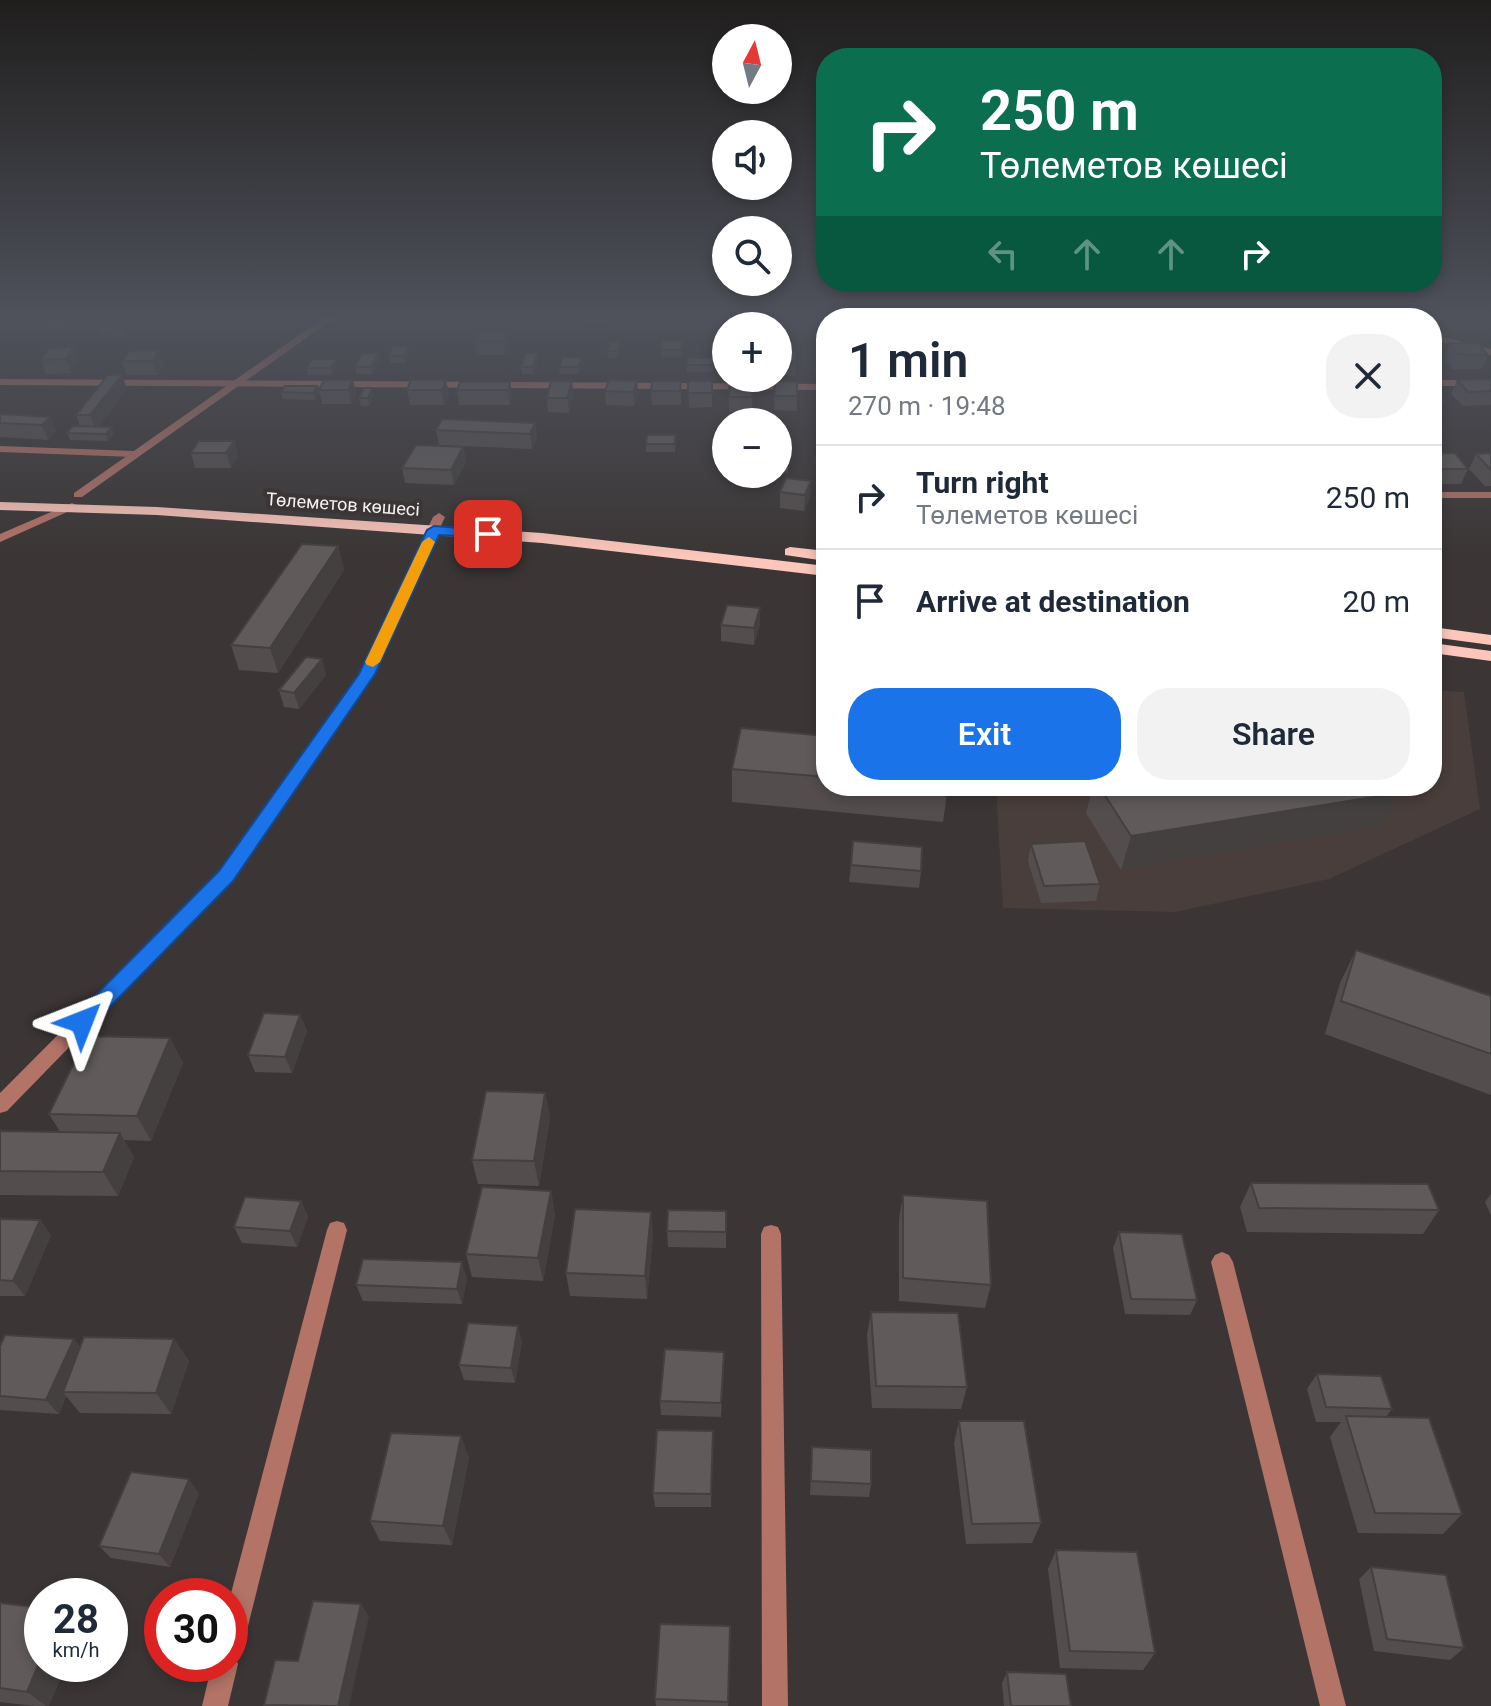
<!DOCTYPE html>
<meta charset="utf-8">
<style>
:root{--surface:#fff;--page:#f2f2f3;--text:#1f2937;--muted:#747a83;--line:#e0e1e3;--accent:#1a73e8}
body{margin:0;font-family:Roboto,sans-serif;background:var(--page);color:var(--text);height:100vh;display:flex;flex-direction:column;font-size:30px;white-space:nowrap}
*{box-sizing:border-box;margin:0}
p{font-size:26px;color:var(--muted)}
.icon{flex:none;width:44px;height:44px;fill:none;stroke:currentColor;stroke-width:2;stroke-linecap:round;stroke-linejoin:round}
.map{position:relative;flex:1;overflow:hidden}
.panel{position:absolute;left:816px;top:308px;width:626px;height:488px;display:flex;flex-direction:column;background:var(--surface);border-radius:32px;box-shadow:0 4px 12px #0003}
.panel>*{flex:none}
.top-card{position:absolute;left:816px;top:48px;width:626px;height:244px;border-radius:32px;box-shadow:0 4px 12px #0003;background:#0b6e4f;color:#fff;overflow:hidden}
.needle{width:52px;rotate:7deg}
.fabs{position:absolute;left:712px;top:24px;display:grid;gap:16px}
.fabs a{display:grid;place-items:center;width:80px;height:80px;border-radius:50%;background:var(--surface);box-shadow:0 4px 12px #0003;font-size:40px}
.speed{position:absolute;left:24px;top:1578px;display:flex;gap:16px;font-size:40px;font-weight:700;text-align:center}
.speed>*{display:grid;place-content:center;width:104px;height:104px;border-radius:50%;background:var(--surface);box-shadow:0 4px 12px #0003;line-height:1}
.speed small{font-size:20px;font-weight:400}
.speed .limit{border:12px solid #d22;background:#fff;color:#111}
.pin{position:absolute;display:grid;place-items:center;width:68px;height:68px;color:#fff;margin:-34px;border-radius:16px;box-shadow:0 4px 12px #0006}
.me{position:absolute;width:88px;margin:-44px;rotate:45deg;stroke-linejoin:round;filter:drop-shadow(0 0 6px #0008)}
.turn{display:flex;align-items:center;gap:28px;height:168px;padding:0 32px;font-size:36px}
.turn .icon{width:104px;height:104px;stroke-width:2.5}
.turn b{display:block;font-size:56px;line-height:68px}
.lanes{display:flex;align-items:center;height:76px;padding:0 32px;background:#0003;justify-content:center;gap:40px;direction:ltr}
.lanes .off{opacity:.35}
.round{display:grid;place-items:center;flex:none;width:84px;height:84px;border-radius:32px;background:var(--page)}
.summary{display:flex;align-items:center;justify-content:space-between;height:136px;padding:0 32px}
h1{font-size:48px;font-weight:600;line-height:60px}
.action{display:flex;gap:16px;margin-top:auto;padding:16px 32px}
.action a{flex:1;height:92px;border-radius:32px;background:var(--accent);color:#fff;font-size:32px;font-weight:600;line-height:92px;text-align:center}
.action a+a{background:var(--page);color:var(--text)}
ul{padding:0;list-style:none}
li{display:flex;align-items:center;gap:24px;height:104px;padding:0 32px;border-top:2px solid var(--line)}
li div{flex:1}
li b{display:block;font-size:30px}
li em{font-style:normal}
.map>svg:first-child{display:block}
</style>
<div class="map">
<svg width="1491" height="1706" viewBox="0 0 1491 1706">
<rect width="100%" height="100%" fill="#3b3635"/>
<path fill="#493e3b" d="M1432 690 1464 692 1480 809 1329 879 1175 912 1003 908 996 786H1432Z"/>
<g fill="none" stroke-linecap="round" stroke-linejoin="round">
<path fill="#b37367" fill-rule="evenodd" d="M1432 334 1491 349V355L1432 340Z
M0 379 826 384V390L0 385Z
M1432 380H1491V386H1432Z
M0 446 134 451 140 454 134 457 0 452Z
M1432 492H1491V498H1432Z
M72 503 78 506 76 508 0 542V534Z
M439 513 445 517 374 674 232 880 7 1111 0 1113V1093L220 872 360 674 433 517Z
M337 1221 344 1223 347 1230 243 1646 239 1655 235 1657 238 1664 228 1706H202L212 1664H230V1597L327 1230 330 1223Z
M771 1225 778 1227 781 1234 788 1706H762L761 1234 764 1227Z
M1222 1252 1229 1255 1233 1262 1346 1706H1320L1211 1262 1215 1255Z"/>
<path fill="#b37367" fill-rule="evenodd" d="M322 319H333L82 497H74V493Z"/>
<path fill="#fcc6bb" fill-rule="evenodd" d="M0 502 157 507 542 533 826 566V576L542 543 157 515 0 510Z
M790 547 826 551V561L785 555V549Z
M1432 627 1491 635V645L1432 637Z
M1432 643 1491 651V661L1432 653Z"/>
</g>
<path fill="#534e4d" d="M38 319H74L66 328H41Z
M138 319 123 336 101 335 96 322Z
M502 319H529L528 321H502Z
M581 319H612L611 324H582Z
M1434 319H1465L1459 331 1432 325Z
M507 332 509 346 505 355H477L475 341Z
M683 340 682 357H661V350Z
M1449 343 1488 355 1482 369H1452L1444 357Z
M408 346 409 353 405 363H390L389 356Z
M49 348 79 361 71 373 46 374 41 360Z
M620 349 617 358H608L607 351Z
M778 350 796 351 795 376 778 375Z
M826 350V375H815L816 361Z
M129 351 164 364 157 375H127L122 361Z
M582 358V365L578 374H560L559 367Z
M714 358 713 372H687V365Z
M380 360 372 375 356 374 355 367Z
M538 360 534 374H522L521 367Z
M337 366 332 375H308L307 368Z
M353 380 356 394 351 404H322L319 390Z
M446 380 449 395 444 405H410L407 390Z
M1457 380 1491 381V405L1463 406 1451 394Z
M572 381 573 395 569 413 548 412 547 398Z
M637 381 638 395 634 406 606 405 605 391Z
M681 381V405H652L651 391Z
M688 381H712V407L689 408Z
M753 381 752 412H729V397Z
M775 381 797 382V411L774 410Z
M510 382 512 396 510 405H459L457 390Z
M317 386 319 394 315 400 283 399 281 392Z
M127 389 98 427 114 434 108 441 70 440 67 433 80 426 76 415Z
M1432 390 1444 400 1442 407H1432Z
M374 395 369 406H361L359 398Z
M0 414 50 417 56 431 48 440 0 437Z
M535 423 537 438 532 449 439 445 436 430Z
M234 441 238 456 231 468H195L191 453Z
M676 442 675 452H646V444Z
M463 447 466 462 454 485 405 483 402 468Z
M778 449H788V473L778 472Z
M1491 453V486H1485L1469 469 1476 454Z
M1432 454 1468 469 1461 484H1434L1432 482Z
M780 492 810 497 804 511 780 508Z
M826 493V522H822L823 506Z
M1432 500 1439 510 1433 526H1432Z
M338 546 344 570 278 673 239 670 231 645Z
M760 608V624L754 645 721 641V625Z
M326 675 299 709 284 707 279 690Z
M826 736V786H948L943 822 732 802V769Z
M1093 786H1392L1382 826 1121 870 1086 813Z
M1031 844 1100 884 1096 901 1041 903 1028 861Z
M851 865 921 871 919 888 849 882Z
M1356 950 1491 996V1095L1325 1034 1340 983Z
M300 1015 307 1031 292 1073 255 1072 248 1055Z
M170 1038 183 1063 151 1141 124 1140 134 1157 118 1196 0 1195V1131L60 1132 49 1114Z
M545 1093 550 1117 539 1186 478 1184 472 1160Z
M1251 1183 1439 1210 1423 1234 1247 1232 1240 1207Z
M551 1191 555 1215 543 1281 472 1277 466 1254Z
M1491 1194V1215L1485 1202Z
M903 1195 991 1285 985 1308 899 1301V1219Z
M301 1201 308 1217 297 1247 242 1243 234 1227Z
M726 1211V1248L668 1247 667 1231Z
M0 1219 40 1220 51 1235 25 1296H0Z
M1119 1232 1197 1300 1190 1315 1125 1314 1113 1248Z
M653 1235 647 1299 570 1296 566 1273Z
M467 1278 462 1304 363 1301 356 1285Z
M871 1312 967 1387 961 1409 872 1408 867 1335Z
M74 1339 80 1347 174 1339 189 1361 171 1414 80 1413 66 1396 59 1414 0 1410V1346Z
M522 1341 515 1383 464 1380 459 1365Z
M724 1367 721 1417 661 1415 660 1401Z
M1317 1374 1392 1409 1386 1417 1462 1514 1443 1534 1358 1533 1330 1437 1341 1422H1316L1307 1389Z
M959 1421 1041 1523 1032 1543 966 1544 954 1443Z
M713 1431 711 1507H655L653 1493Z
M812 1447 871 1484 869 1497 810 1495Z
M469 1457 452 1545 380 1541 370 1521Z
M199 1493 170 1567 111 1558 99 1546Z
M1056 1550 1155 1653 1143 1670 1060 1668 1048 1569Z
M1371 1567 1464 1648 1450 1660 1374 1651 1359 1579Z
M0 1603 49 1706H35L0 1702Z
M730 1626 728 1706H656L655 1699Z
M1007 1672 1071 1706H1004L1002 1683Z"/>
<path fill="#43403f" d="M63 319H74L66 328Z
M121 319H138L123 336 119 322Z
M507 332 509 346 505 355 503 341Z
M408 346 409 353 405 363 404 356Z
M74 347 79 361 71 373 66 359Z
M159 350 164 364 157 375 153 361Z
M378 353 380 360 372 375 371 367Z
M537 353 538 360 534 374 533 367Z
M582 358V365L578 374V367Z
M336 359 337 366 332 375 331 368Z
M122 375 127 389 96 430 90 415Z
M353 380 356 394 351 404 348 390Z
M446 380 449 395 444 405 442 390Z
M572 381 573 395 569 413 567 398Z
M637 381 638 395 634 406 633 392Z
M510 382 512 396 510 405 508 390Z
M317 386 319 394 315 400 313 393Z
M372 388 374 395 369 406 368 398Z
M50 417 56 431 48 440 42 425Z
M535 423 537 438 532 449 530 434Z
M112 427 114 434 108 441 106 434Z
M234 441 238 456 231 468 226 453Z
M463 447 466 462 454 485 451 470Z
M811 481 810 497 804 511 805 495Z
M338 546 344 570 278 673 270 648Z
M760 608V624L754 645V628Z
M322 659 326 675 299 709 294 693Z
M1398 793 1382 826 1121 870 1131 836Z
M300 1015 307 1031 292 1073 285 1057Z
M170 1038 183 1063 151 1141 137 1116Z
M545 1093 550 1117 539 1186 534 1161Z
M120 1133 134 1157 118 1196 103 1172Z
M551 1191 555 1215 543 1281 538 1258Z
M301 1201 308 1217 297 1247 290 1231Z
M651 1212 653 1235 647 1299 645 1276Z
M40 1220 51 1235 25 1296 13 1281Z
M462 1262 467 1278 462 1304 457 1289Z
M518 1326 522 1341 515 1383 511 1368Z
M74 1339 85 1354 63 1392 66 1396 59 1414 46 1400Z
M174 1339 189 1361 171 1414 156 1393Z
M724 1352V1367L721 1417V1403Z
M461 1436 469 1457 452 1545 443 1526Z
M189 1479 199 1493 170 1567 159 1554Z
M361 1604 369 1616 349 1706H338Z
M42 1656V1664H67L49 1706H46L27 1692Z"/>
<path fill="#605b5a" stroke="#43403f" stroke-width="2" d="M99 319H121L119 322H96Z
M480 332H507L503 341H475Z
M662 340H683L681 350H661Z
M610 341 620 342 617 351H607Z
M1449 343H1478L1488 355 1458 354Z
M393 346H408L404 356H389Z
M74 347 66 359 41 360 49 348Z
M159 350 153 361H122L129 351Z
M778 350 796 351V362L778 361Z
M817 350H826V361H816Z
M362 353H378L371 367H355Z
M525 353H537L533 367H521Z
M563 357 582 358 578 367H559Z
M688 358H714L713 365H687Z
M312 359H336L331 368H307Z
M108 375H122L90 415H76Z
M1489 379 1491 381V391L1468 392 1457 380Z
M324 380H353L348 390H319Z
M411 380H446L442 390H407Z
M609 380 637 381 633 392 605 391Z
M551 381H572L567 398H547Z
M652 381H681L680 391H651Z
M688 381H712V393H688Z
M730 381H753L752 397H729Z
M775 381 797 382V396H774Z
M460 382H510L508 390H457Z
M285 386H317L313 393 281 392Z
M364 388H372L368 398H359Z
M1432 390H1436L1444 400H1432Z
M0 414 50 417 42 425 0 423Z
M442 419 535 423 530 434 436 430Z
M73 426 112 427 106 434 67 433Z
M647 435H675V444H646Z
M199 441H234L226 453H191Z
M416 445 463 447 451 470 402 468Z
M778 449H788V458L778 457Z
M1455 453 1468 469H1440L1432 460V454Z
M1491 453V470L1476 454Z
M786 478 811 481 805 495 780 492Z
M826 493V507L823 506Z
M1432 500 1439 510H1432Z
M302 544 338 546 270 648 231 645Z
M727 605 760 608 754 628 721 625Z
M306 657 322 659 294 693 279 690Z
M741 728 826 736V777L732 769Z
M919 786H948V789Z
M1099 786H1392L1398 793 1131 836Z
M853 841 922 847 921 871 851 865Z
M1085 841 1100 884 1044 886 1031 844Z
M1356 950 1491 996V1054L1341 1001Z
M264 1013 300 1015 285 1057 248 1055Z
M87 1036 170 1038 137 1116 49 1114Z
M486 1091 545 1093 534 1161 472 1160Z
M0 1131 120 1133 103 1172 0 1171Z
M1251 1183 1428 1184 1439 1210 1259 1208Z
M482 1187 551 1191 538 1258 466 1254Z
M903 1195 987 1201 991 1285 903 1278Z
M245 1197 301 1201 290 1231 234 1227Z
M575 1209 651 1212 645 1276 566 1273Z
M668 1210 726 1211V1232L667 1231Z
M0 1219 40 1220 13 1281 0 1280Z
M1119 1232 1182 1234 1197 1300 1131 1299Z
M363 1259 462 1262 457 1289 356 1285Z
M871 1312 958 1313 967 1387 876 1386Z
M468 1323 518 1326 511 1368 459 1365Z
M5 1335 74 1339 46 1400 0 1396V1346Z
M84 1337 174 1339 156 1393 63 1392Z
M665 1349 724 1352 721 1403 660 1401Z
M1317 1374 1381 1376 1392 1409 1326 1407Z
M1346 1416 1429 1418 1462 1514 1375 1513Z
M959 1421H1024L1041 1523 972 1524Z
M657 1430 713 1431 711 1494 653 1493Z
M391 1433 461 1436 443 1526 370 1521Z
M812 1447 871 1450V1484L811 1481Z
M131 1472 189 1479 159 1554 99 1546Z
M1056 1550 1137 1552 1155 1653 1070 1651Z
M1371 1567 1446 1575 1464 1648 1387 1639Z
M313 1601 361 1604 338 1706 264 1705 275 1660 298 1661Z
M0 1603 42 1608V1656L27 1692 0 1688Z
M660 1624 730 1626 728 1702 655 1699Z
M1007 1672 1066 1674 1071 1706H1011Z"/>
<linearGradient id="sky" x2="0" y2="1"><stop stop-color="#201e1d"/><stop offset="0.57" stop-color="#4f525c"/><stop offset="1" stop-color="#4f525c" stop-opacity="0"/></linearGradient>
<rect width="1491" height="558" fill="url(#sky)"/>
<path fill="#1a73e8" stroke="#114b97" stroke-width="2" d="M434 526 488 530 495 534 488 538 439 535 375 674 233 881 89 1028H75L72 1022 75 1016 219 871 359 674 427 530Z"/>
<path fill="#f59e0b" d="M429 537 435 542 380 662 373 667 367 665 365 662 422 542Z"/>
<g text-anchor="middle" dominant-baseline="central" stroke-width="8" stroke-linejoin="round" paint-order="stroke">
<g font-size="18" fill="#f4f1f1" stroke="#3b3635">
<text transform="translate(343 504) rotate(4)">Төлеметов көшесі</text>
</g>
</g>
</svg>
<div class="fabs">
<a><svg class="needle" viewBox="-14 -14 28 28"><path d="M0-13l5 13h-10z" fill="#e53935"/><path d="M0 13l5-13h-10z" fill="#747a83"/></svg></a>
<a><svg class="icon" aria-label="sound" viewBox="0 0 24 24"><path d="M4 9h4l5-4v14l-5-4H4zM17 9q2 3 0 6"/></svg></a>
<a><svg class="icon" aria-label="search" viewBox="0 0 24 24"><circle cx="10" cy="10" r="6"/><path d="M15 15l6 6"/></svg></a>
<a>+</a>
<a>−</a>
</div>
<div class="speed"><div>28<small>km/h</small></div><div class="limit">30</div></div>
<div class="pin" style="left:488px;top:534px;background:#d93025"><svg class="icon" aria-label="arrive" viewBox="0 0 24 24"><path d="M6 21V4h12l-3 4 3 4H6"/></svg></div>
<svg class="me" style="left:82px;top:1022px" viewBox="-20 -20 40 40"><path d="M0-17L14 15 0 8-14 15z" fill="#1a73e8" stroke="#fff" stroke-width="4"/></svg>
<div class="top-card">
<div class="turn"><svg class="icon" aria-label="right" viewBox="0 0 24 24"><path d="M7 20v-9h11M14 6l5 5-5 5"/></svg><div><b>250 m</b>Төлеметов көшесі</div></div>
<div class="lanes"><svg class="icon off" aria-label="left" viewBox="0 0 24 24"><path d="M17 20v-9H6M10 6l-5 5 5 5"/></svg><svg class="icon off" aria-label="ahead" viewBox="0 0 24 24"><path d="M12 20V5M6 11l6-6 6 6"/></svg><svg class="icon off" aria-label="ahead" viewBox="0 0 24 24"><path d="M12 20V5M6 11l6-6 6 6"/></svg><svg class="icon" aria-label="right" viewBox="0 0 24 24"><path d="M7 20v-9h11M14 6l5 5-5 5"/></svg></div>
</div>
<section class="panel">
<div class="summary"><div><h1>1 min</h1><p>270 m · 19:48</p></div><a class="round"><svg class="icon" aria-label="close" viewBox="0 0 24 24"><path d="M6 6l12 12M18 6L6 18"/></svg></a></div>
<ul>
<li><svg class="icon" aria-label="right" viewBox="0 0 24 24"><path d="M7 20v-9h11M14 6l5 5-5 5"/></svg><div><b>Turn right</b><p>Төлеметов көшесі</p></div><em>250 m</em></li>
<li><svg class="icon" aria-label="arrive" viewBox="0 0 24 24"><path d="M6 21V4h12l-3 4 3 4H6"/></svg><div><b>Arrive at destination</b></div><em>20 m</em></li>
</ul>
<div class="action"><a>Exit</a><a>Share</a></div>
</section>
</div>
